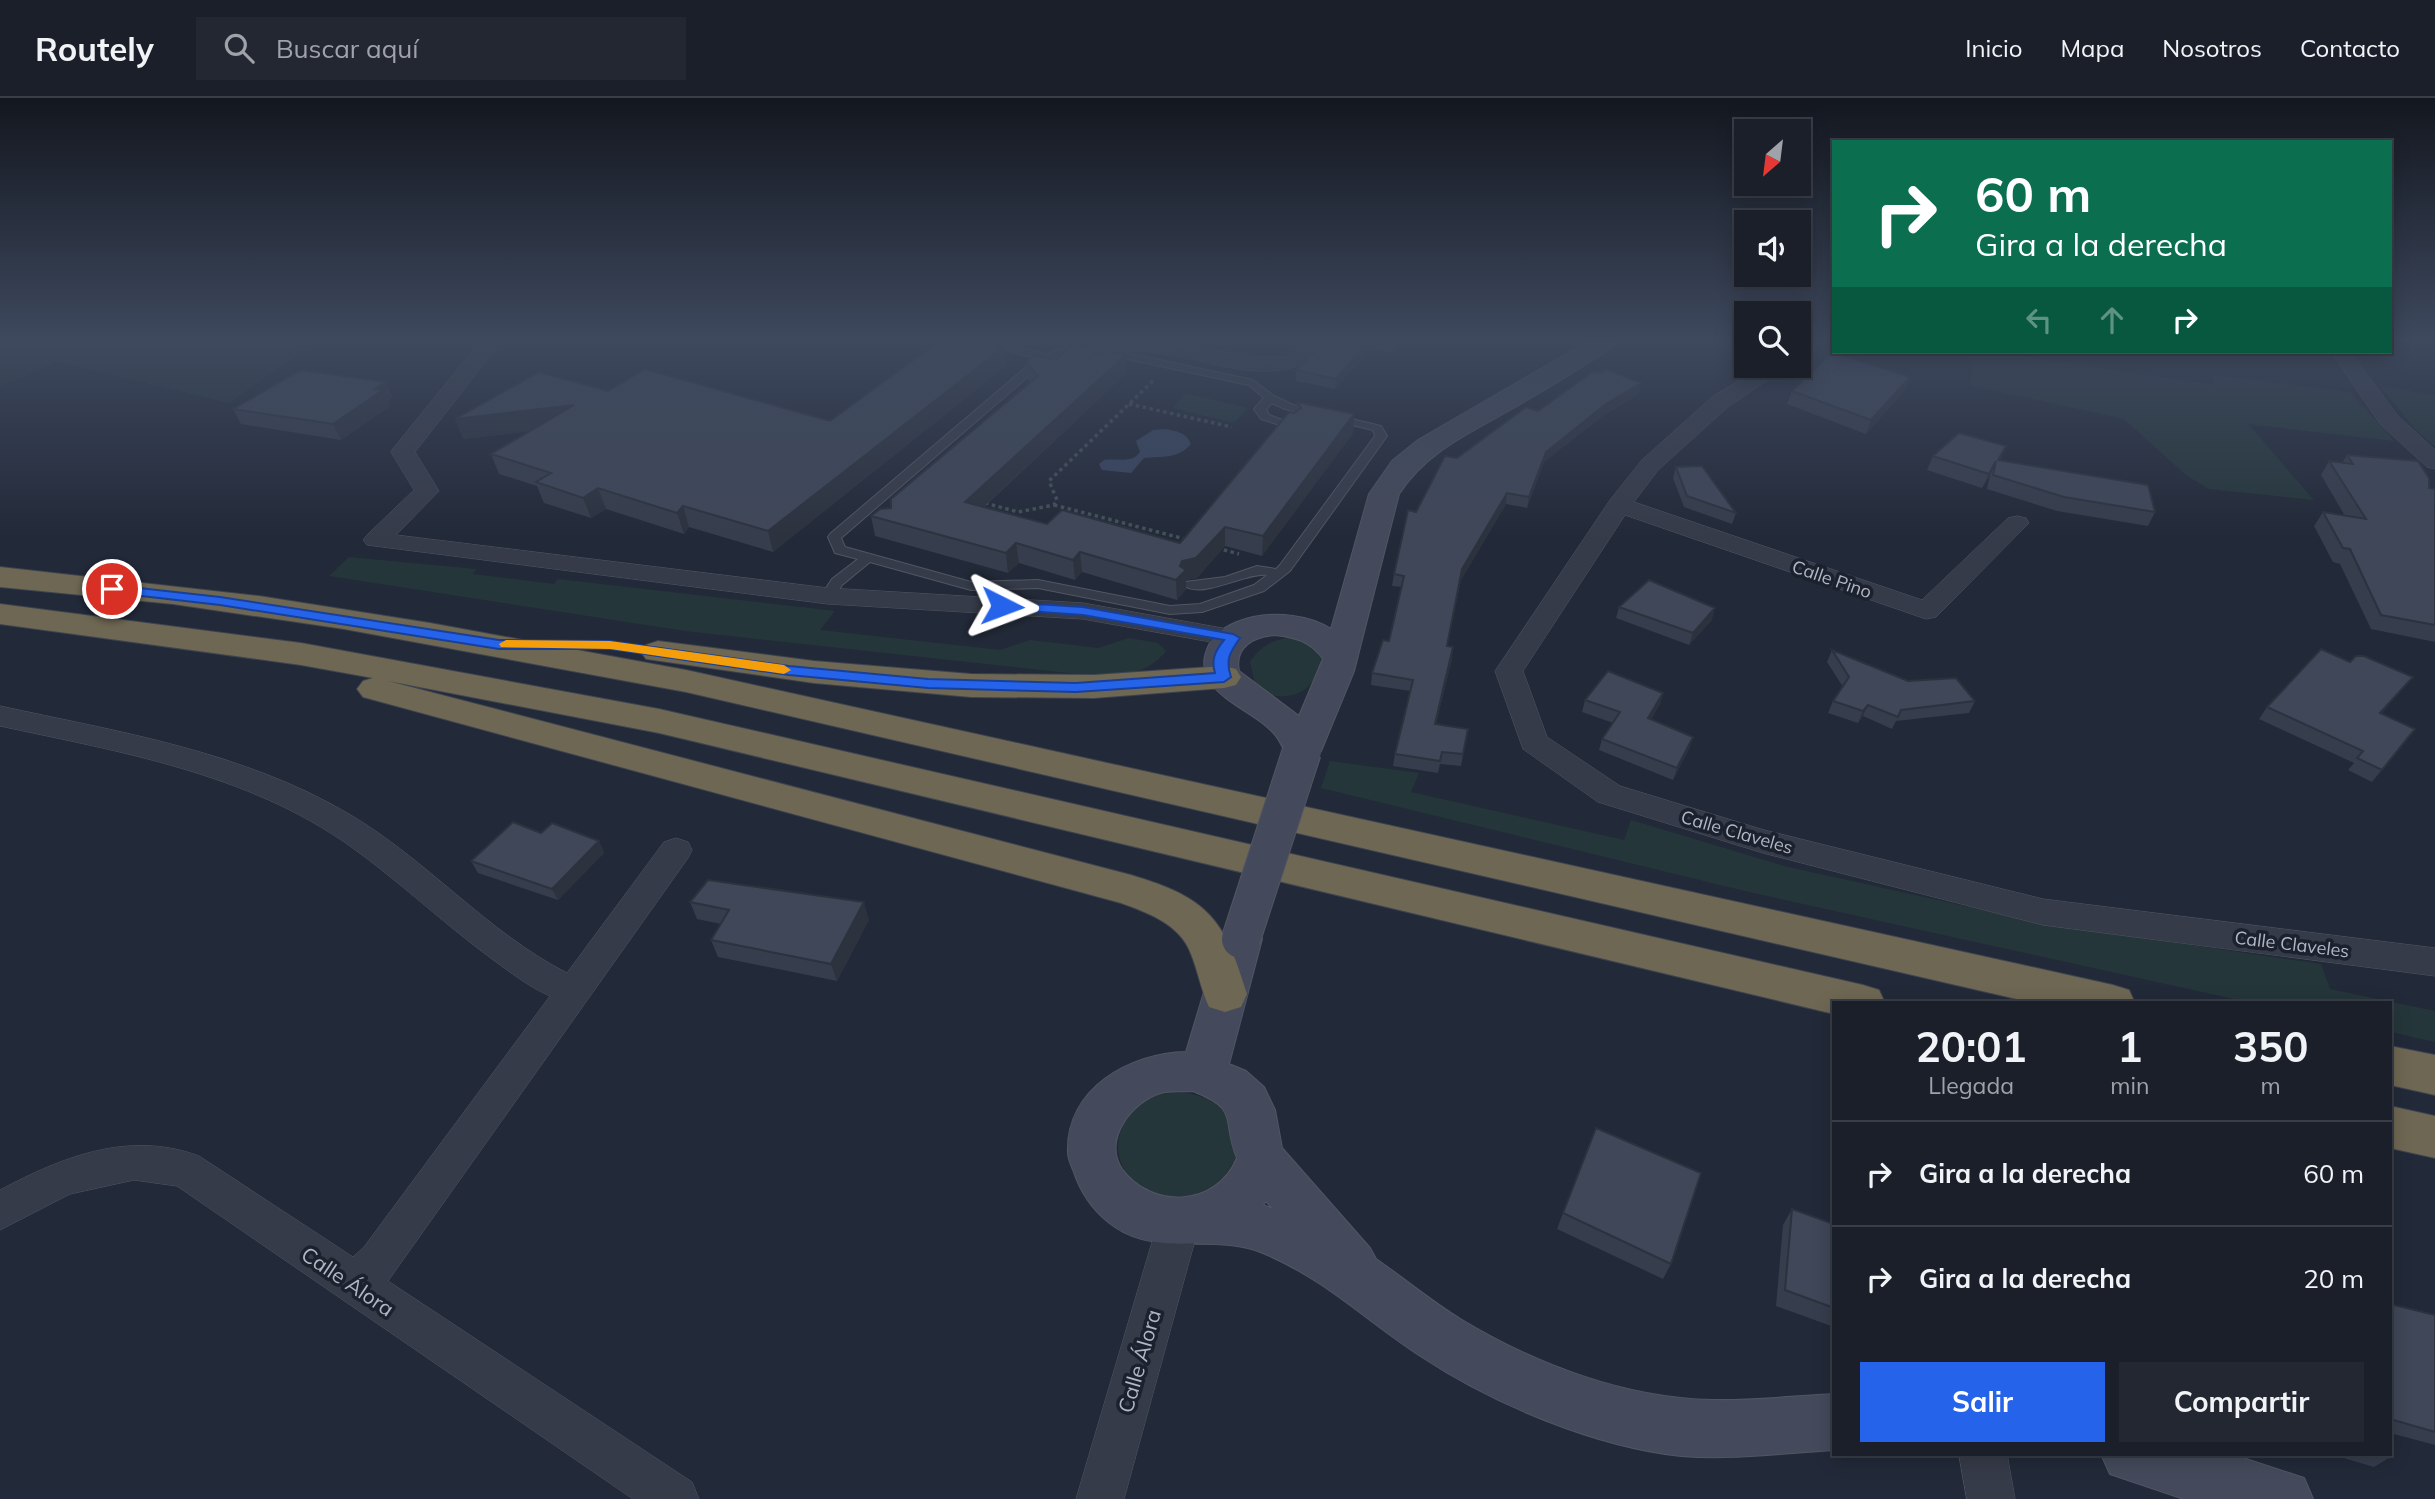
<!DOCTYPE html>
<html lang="es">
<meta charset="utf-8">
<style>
:root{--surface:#1a1f2a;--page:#232732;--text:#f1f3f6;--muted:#9fa2a8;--line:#383d47;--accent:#2563eb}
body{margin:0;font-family:Mulish,sans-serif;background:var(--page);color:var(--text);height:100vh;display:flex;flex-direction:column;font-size:26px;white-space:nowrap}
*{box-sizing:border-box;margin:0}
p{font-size:23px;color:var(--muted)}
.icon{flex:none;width:38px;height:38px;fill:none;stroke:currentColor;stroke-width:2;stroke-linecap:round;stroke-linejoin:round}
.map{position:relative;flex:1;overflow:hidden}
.side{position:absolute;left:1832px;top:903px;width:560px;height:455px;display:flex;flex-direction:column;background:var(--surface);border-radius:0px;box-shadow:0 4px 18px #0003,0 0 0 2px var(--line)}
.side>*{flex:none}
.guide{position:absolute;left:1832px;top:42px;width:560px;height:214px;border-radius:0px;box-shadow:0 4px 18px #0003,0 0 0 2px var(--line);background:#0b6e4f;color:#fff;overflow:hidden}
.needle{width:46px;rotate:208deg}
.tools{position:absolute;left:1734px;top:21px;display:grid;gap:14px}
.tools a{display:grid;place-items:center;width:77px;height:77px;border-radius:0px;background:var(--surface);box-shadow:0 4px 18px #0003,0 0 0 2px var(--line);font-size:35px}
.pin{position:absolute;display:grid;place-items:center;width:60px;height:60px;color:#fff;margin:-30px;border:4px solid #fff;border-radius:50%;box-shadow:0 2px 7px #0007}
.me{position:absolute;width:77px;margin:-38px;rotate:93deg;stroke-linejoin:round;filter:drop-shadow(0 0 5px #0008)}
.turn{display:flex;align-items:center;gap:24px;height:147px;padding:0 28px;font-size:32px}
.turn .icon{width:91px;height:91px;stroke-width:2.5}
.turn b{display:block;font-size:49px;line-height:60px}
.lanes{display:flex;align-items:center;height:66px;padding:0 28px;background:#0003;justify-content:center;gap:35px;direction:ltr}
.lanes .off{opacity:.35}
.eta{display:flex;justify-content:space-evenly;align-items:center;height:119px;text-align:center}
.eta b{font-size:42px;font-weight:700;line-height:49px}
.primary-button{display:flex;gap:14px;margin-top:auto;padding:14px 28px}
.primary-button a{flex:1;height:80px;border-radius:0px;background:var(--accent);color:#fff;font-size:28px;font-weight:700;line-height:80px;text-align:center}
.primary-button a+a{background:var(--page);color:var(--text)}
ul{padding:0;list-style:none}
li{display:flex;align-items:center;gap:21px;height:105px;padding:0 28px;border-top:2px solid var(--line)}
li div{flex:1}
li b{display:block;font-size:26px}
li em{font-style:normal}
header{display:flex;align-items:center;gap:42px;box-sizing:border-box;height:98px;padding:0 35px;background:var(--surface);border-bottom:2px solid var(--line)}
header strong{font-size:33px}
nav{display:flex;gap:38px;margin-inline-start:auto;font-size:24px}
.search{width:490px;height:63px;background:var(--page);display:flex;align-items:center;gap:18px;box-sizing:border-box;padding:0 24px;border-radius:0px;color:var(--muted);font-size:26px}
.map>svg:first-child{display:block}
</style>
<header>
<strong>Routely</strong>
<div class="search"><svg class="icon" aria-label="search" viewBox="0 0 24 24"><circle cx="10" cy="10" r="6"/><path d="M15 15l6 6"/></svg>Buscar aquí</div>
<nav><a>Inicio</a><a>Mapa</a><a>Nosotros</a><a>Contacto</a></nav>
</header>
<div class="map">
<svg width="2435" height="1401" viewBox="0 0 2435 1401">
<rect width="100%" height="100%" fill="#222938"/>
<path fill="#25363a" d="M0 244H315L229 305 57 263 0 289Z
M1966 254H1991L2214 287 2212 277 2350 294 2394 343 2248 326 2314 402 2209 391 2187 378 2124 321 1969 287 1974 269Z
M2380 288 2435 297V349L2417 333Z
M1186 295 1248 310 1234 325 1172 310Z
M349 459 476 471 473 476 554 486 558 481 835 513 820 532 1000 552 1030 542 1098 550 1129 540 1158 545 1166 553C1145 578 1126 576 1096 578L685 533 329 478Z
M1296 539 1314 549 1322 563C1314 590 1298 604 1267 596L1255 585 1250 564C1261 547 1276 540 1296 539Z
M1330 663 1419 675 1411 694 1624 742 1631 722 1784 768 2047 826 2321 866 2330 891 2435 913V944L2391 934 2390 905H2252L1749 794 1321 690Z
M1182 994C1204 998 1224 1005 1231 1028 1233 1034 1238 1042 1238 1048 1238 1057 1233 1066 1228 1073 1206 1106 1152 1107 1127 1075 1108 1051 1122 1016 1146 1002 1157 996 1170 995 1182 994Z"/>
<path fill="#394461" d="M1166 331C1177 333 1187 335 1191 346 1178 361 1163 358 1144 360L1131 375 1102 372 1099 366 1104 362C1117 360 1132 366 1140 354L1136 343 1153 332Z"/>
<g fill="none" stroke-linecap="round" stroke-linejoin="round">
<defs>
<path id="lane" d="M1003 246 1047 256 1064 250 1118 253 1253 282 1274 298 1293 307 1381 328 1387 338 1290 473 1264 493 1202 514 1170 516 1038 490 971 492 870 464 842 487 833 501H823L821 498 832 481 858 461 835 455 828 439 830 436 1037 260 1004 252 986 259 981 256ZM1065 256 1118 259 1249 287 1264 300 1254 311 1261 321 1292 331 1298 328 1269 317 1266 311 1272 305 1285 311 1373 332 1375 338 1280 467 1276 471 1257 468 1225 479 1185 484 1183 487C1202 502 1246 474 1267 477L1254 487 1200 506 1170 508 1038 482 971 484 845 449 841 440 1046 263Z"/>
<path id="street" d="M480 244H501L415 354 439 393 396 437 828 490 1083 505 1233 532 1243 534 1247 540 1243 546 1233 548 1083 521 828 506 367 447 363 442 367 437 414 392 391 354Z
M1062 244H1163L1264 260 1286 259 1306 244H1327C1290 297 1216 263 1164 256 1134 252 1103 252 1072 250L1065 248Z
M1802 244H1826L1823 248 1799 260V245Z
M2331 254H2351L2397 317 2435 352V371L2427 369 2381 327Z
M1763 268H1788L1728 309 1658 372 1634 404 1922 502 2008 420 2017 418 2026 420 2029 425 1936 519 1926 521 1625 417 1523 573 1547 639 1620 688 1764 732 2043 801 2435 850V878L2043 827 1763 755 1598 704 1523 651 1495 573 1610 402 1642 362 1712 299Z
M0 608C119 634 242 653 349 716 426 761 487 834 567 875L664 744 676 740 688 744 692 752 688 760 388 1183 692 1384 699 1401H633L177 1088 134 1082 70 1096 0 1132V1092C62 1059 129 1032 199 1058L353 1159 364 1149 550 898C529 889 510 874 492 861 443 825 399 783 350 748 247 675 121 654 0 628Z
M1179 1105 1194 1110 1200 1124 1124 1401H1076L1158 1124 1164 1110Z
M1959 1356H2007L2015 1401H1967Z"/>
<path id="secondary" d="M1587 244H1616L1613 249C1579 271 1545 292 1510 312 1468 336 1426 354 1399 396L1354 573 1321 653 1315 662 1302 665 1289 662C1284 654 1282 645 1276 638 1256 610 1185 595 1209 547 1217 531 1236 523 1253 519 1277 514 1310 517 1331 531L1369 396 1392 363 1418 342ZM1275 537C1295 539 1312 544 1323 561L1299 618 1239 573C1234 548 1254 539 1275 537Z
M1241 825 1256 829 1262 841 1229 966 1246 973 1264 989 1275 1012 1282 1050 1370 1150 1376 1161C1405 1181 1432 1204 1462 1222 1537 1267 1625 1300 1712 1302 1753 1303 1794 1298 1834 1296V1352C1783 1355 1732 1362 1681 1358 1596 1349 1493 1306 1422 1259 1366 1223 1327 1182 1263 1155 1216 1135 1158 1159 1115 1129 1097 1117 1084 1100 1076 1080 1074 1072 1068 1063 1068 1055 1065 991 1130 955 1186 954L1220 841 1226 829ZM1193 993C1241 1012 1221 1021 1237 1060 1217 1109 1152 1112 1122 1071 1102 1042 1132 1003 1161 995 1171 992 1183 994 1193 993ZM1266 1103 1273 1111 1263 1107Z
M2101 1356H2231L2304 1380 2313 1401H2184L2110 1376Z"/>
<path id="highway" d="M0 469 259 498 430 525 686 572 2113 887 2129 892 2135 905H2034L686 594 344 531 173 506 0 489Z
M0 506 301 545 659 611 1863 887 1879 892 1885 905H1834V916L659 635 388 583 1131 777C1208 800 1224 820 1247 896L1241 909 1225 914 1209 909C1201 892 1198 873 1191 856 1180 826 1148 815 1121 805L363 599 357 591 363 583 373 580 301 567 0 526Z
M658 543 814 563 971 576 1094 577 1224 568 1236 571 1241 579 1236 587 1224 590 1094 600 971 599 814 585 646 561 641 554 646 547Z
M2390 948 2435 957V997L2390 987Z
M2390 1008 2435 1018V1060L2390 1050Z"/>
</defs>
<use href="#lane" stroke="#515663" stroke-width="2"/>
<use href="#street" stroke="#515663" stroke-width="1"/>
<use href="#secondary" stroke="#515663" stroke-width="2"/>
<use href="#highway" stroke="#3e4350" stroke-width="2"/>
<path stroke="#425157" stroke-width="3.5" stroke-dasharray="3.5 3.5" stroke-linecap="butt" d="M1129 306 1232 329
M985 405 1018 414 1054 407 1057 402 1049 383 1154 282
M1054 407 1189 442
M1217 450 1239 456"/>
<use href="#lane" fill="#363b49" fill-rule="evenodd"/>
<use href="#street" fill="#363b49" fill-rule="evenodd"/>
<use href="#secondary" fill="#444a5b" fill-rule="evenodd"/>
<use href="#highway" fill="#6e6753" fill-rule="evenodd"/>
<defs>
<path id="secondary-bridge" d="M1241 841 1302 653"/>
</defs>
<use href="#secondary-bridge" stroke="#515663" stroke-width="40" stroke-linecap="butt"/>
<use href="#secondary-bridge" stroke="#444a5b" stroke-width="38"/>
</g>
<path fill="#363d4c" d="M1287 244H1302L1298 247Z
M1323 244H1405L1394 255 1370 251 1335 291 1296 283V272Z
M974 247 1006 268 773 454 689 429 684 436 606 411 591 420 544 405 537 388 499 376 491 356 530 333 463 341 608 293 830 323Z
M1096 256 1127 275 984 409 1047 426 1180 445 1296 313 1297 304 1354 316 1353 335 1262 458 1225 448 1197 480 1186 482V491L1177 502 1082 474 1075 482 1019 465 1008 475 875 438 871 418 891 410 1030 284 1028 282 1026 264 1055 262Z
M1910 279 1905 292 1866 336 1787 306 1792 293Z
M1639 296 1604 317 1544 364 1527 410 1506 406 1461 482 1447 548 1452 561 1436 626 1468 631 1461 668 1440 666 1438 675 1393 668 1395 656 1410 593 1371 587 1372 575 1389 543 1402 489 1392 488 1394 476 1416 414 1457 360 1538 313Z
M393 299 388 302 390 308 341 342 241 326 233 311Z
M2006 348 2000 362 2155 414 2148 428 2057 413 1987 391 1990 377 1982 390 1927 372 1933 358Z
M2347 357 2429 390 2435 391V544L2371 531 2340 466 2333 464 2314 428 2323 414 2345 418 2321 377 2329 363 2342 365Z
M1676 369 1736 415 1732 426 1684 409 1673 380Z
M1619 509 1712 522 1689 547 1616 520Z
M1832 552 1908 583 1975 603 1969 615 1896 623 1892 631 1863 618 1858 625 1828 615 1833 603 1843 589 1827 564Z
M2403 590 2381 616 2415 631 2372 684 2348 672 2354 665 2259 621 2267 609Z
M1663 595 1660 606 1651 621 1693 639 1689 651 1673 682 1599 652 1602 641 1613 625 1582 614 1585 602Z
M541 735 599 743 604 755 558 802 478 775 471 763Z
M690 804 869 822 837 883 718 859 711 842 721 826 697 821Z
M1792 1111 1834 1126V1229L1776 1208 1783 1127Z
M1563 1115 1671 1166 1663 1181 1557 1131Z
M2390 1206 2435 1217V1347L2390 1335Z
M2330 1356H2388L2389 1360 2374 1369Z"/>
<path fill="#2c323e" d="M1368 244H1371L1370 251 1335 291 1336 281Z
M1396 244H1405L1394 255 1395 245Z
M1004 249 1006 268 773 454 768 433Z
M1126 257 1127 275 968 423 965 404Z
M1910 279 1905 292 1866 336 1871 322Z
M386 284 393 299 388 302 390 308 341 342 333 326 375 291Z
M1641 285 1639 296 1604 317 1544 364 1527 410 1529 399 1546 354 1606 306Z
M574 307 581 327 463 341 455 321Z
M1354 316 1353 335 1262 458 1263 438Z
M1996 363 1990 377 1982 390 1989 376Z
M598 390 606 411 591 420 583 400Z
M1507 395 1506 406 1461 482 1445 560 1462 471Z
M683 408 689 429 684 436 677 415Z
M1225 429V448L1197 480 1186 482V491L1177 502 1176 482 1182 463Z
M1016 445 1019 465 1008 475 1006 455Z
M1080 454 1082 474 1075 482 1073 462Z
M1715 510 1712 522 1689 547 1693 535Z
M1453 549 1452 561 1433 637 1435 626Z
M1663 595 1660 606 1644 631 1648 620Z
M1868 607 1863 618 1858 625 1863 613Z
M1693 639 1689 651 1673 682 1677 670Z
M599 743 604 755 558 802 552 791Z
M864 804 869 822 837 883 831 866Z"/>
<path fill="#3f4758" stroke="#2c323e" stroke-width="2" d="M938 244H971L974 247 984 244 1004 249 768 433 683 408 677 415 598 390 583 400 536 384 551 375 491 356 574 307 455 321 539 274 608 293 645 271 830 323Z
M1323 244H1368L1336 281 1296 272Z
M1074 246 1091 250 1096 256 1107 253 1126 257 965 404 1047 426 1062 412 1180 445 1289 314 1294 315 1301 310 1297 304 1354 316 1263 438 1225 429 1196 460 1182 463 1180 468 1186 472 1176 482 1080 454 1073 462 1016 445 1006 455 871 418 880 411 891 410V401L1038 278 1026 264 1034 257 1055 262Z
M1833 254 1910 279 1871 322 1792 293Z
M1606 271 1641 285 1606 306 1546 354 1529 399 1507 395 1462 471 1447 548 1453 549 1435 626 1468 631 1463 656 1442 654 1440 663 1395 656 1413 582 1372 575 1383 542 1389 543 1404 478 1394 476 1408 412 1416 414 1445 358 1457 360 1526 309 1538 313 1594 273 1600 275Z
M301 272 386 284 375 291 383 292 333 326 233 311Z
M1959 335 2006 348 1998 362 2148 387 2155 414 2064 399 1993 377 1996 363 1989 376 1933 358Z
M2347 357 2418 363 2429 380V390L2435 391V527L2381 517 2350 451 2343 450 2323 414 2366 421 2329 363 2353 366Z
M1702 368 1736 415 1687 398 1676 369Z
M1649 482 1715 510 1693 535 1619 509Z
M2321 551 2350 564 2356 558H2364L2413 579 2380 615 2415 631 2382 672 2357 660 2363 653 2267 609Z
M1832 552 1908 583 1956 580 1975 603 1901 612 1898 619 1868 607 1863 613 1833 603 1849 579Z
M1608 573 1663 595 1648 620 1693 639 1677 670 1602 641 1620 614 1585 602Z
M513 724 541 735 552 725 599 743 552 791 471 763Z
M708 782 864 804 831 866 711 842 729 812 690 804Z
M1596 1030 1701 1075 1671 1166 1563 1115Z
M1792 1111 1834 1126V1210L1785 1192Z
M2390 1206 2435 1217V1334L2390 1321Z
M2376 1356H2388L2389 1360Z"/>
<linearGradient id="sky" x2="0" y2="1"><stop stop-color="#13171f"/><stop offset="0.55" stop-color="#3e495e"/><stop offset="1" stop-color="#3e495e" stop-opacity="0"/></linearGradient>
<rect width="2435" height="440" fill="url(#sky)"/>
<path fill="#2563eb" stroke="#184099" stroke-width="2" d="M112 487 220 499 499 542 610 543 789 568 928 581 1076 585 1215 575C1211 562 1215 553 1224 542L1083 517 997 511 995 508 1002 504 1083 509 1233 536 1240 540C1230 554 1225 562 1231 579L1224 584 1076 594 928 590 789 577 610 551H499L220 507 107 494V488Z"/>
<path fill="#f59e0b" d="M506 542 610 543 784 567 791 572 784 576 610 551 501 549 499 546Z"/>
<g text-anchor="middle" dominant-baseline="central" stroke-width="7" stroke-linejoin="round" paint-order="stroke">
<g font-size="18" fill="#b1b6c5" stroke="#1b212d">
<text transform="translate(1832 481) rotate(19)">Calle Pino</text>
<text transform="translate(1737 734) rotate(16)">Calle Claveles</text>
<text transform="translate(2292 846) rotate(7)">Calle Claveles</text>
</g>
<g font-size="21" fill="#b1b6c5" stroke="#1b212d">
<text transform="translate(348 1183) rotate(34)">Calle Álora</text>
<text transform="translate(1139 1263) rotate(-74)">Calle Álora</text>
</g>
</g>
</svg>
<div class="tools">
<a><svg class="needle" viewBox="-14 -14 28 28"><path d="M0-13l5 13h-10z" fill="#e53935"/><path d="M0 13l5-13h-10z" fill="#9fa2a8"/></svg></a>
<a><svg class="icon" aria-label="sound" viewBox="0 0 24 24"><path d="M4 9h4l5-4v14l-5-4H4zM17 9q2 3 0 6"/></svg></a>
<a><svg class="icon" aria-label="search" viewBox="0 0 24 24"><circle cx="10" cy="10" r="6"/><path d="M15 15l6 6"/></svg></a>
</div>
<div class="pin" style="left:112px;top:491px;background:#d93025"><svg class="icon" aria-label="arrive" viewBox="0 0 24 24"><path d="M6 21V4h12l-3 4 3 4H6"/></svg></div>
<svg class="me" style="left:1002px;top:508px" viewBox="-20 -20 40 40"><path d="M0-17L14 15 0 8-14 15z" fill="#2563eb" stroke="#fff" stroke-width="4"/></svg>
<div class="guide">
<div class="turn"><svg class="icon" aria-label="right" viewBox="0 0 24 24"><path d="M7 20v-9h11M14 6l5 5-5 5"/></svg><div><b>60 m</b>Gira a la derecha</div></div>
<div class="lanes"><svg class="icon off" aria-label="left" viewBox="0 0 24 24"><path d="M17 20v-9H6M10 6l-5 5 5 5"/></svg><svg class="icon off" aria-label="ahead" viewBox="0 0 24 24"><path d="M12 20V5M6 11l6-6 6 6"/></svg><svg class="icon" aria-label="right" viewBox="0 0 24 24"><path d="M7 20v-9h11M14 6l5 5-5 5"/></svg></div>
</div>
<section class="side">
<div class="eta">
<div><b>20:01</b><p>Llegada</p></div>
<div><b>1</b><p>min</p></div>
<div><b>350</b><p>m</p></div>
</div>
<ul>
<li><svg class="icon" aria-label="right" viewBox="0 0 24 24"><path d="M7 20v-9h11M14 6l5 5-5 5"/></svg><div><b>Gira a la derecha</b></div><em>60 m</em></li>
<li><svg class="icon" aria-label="right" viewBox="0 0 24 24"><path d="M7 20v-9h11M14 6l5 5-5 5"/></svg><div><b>Gira a la derecha</b></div><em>20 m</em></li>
</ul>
<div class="primary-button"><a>Salir</a><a>Compartir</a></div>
</section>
</div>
